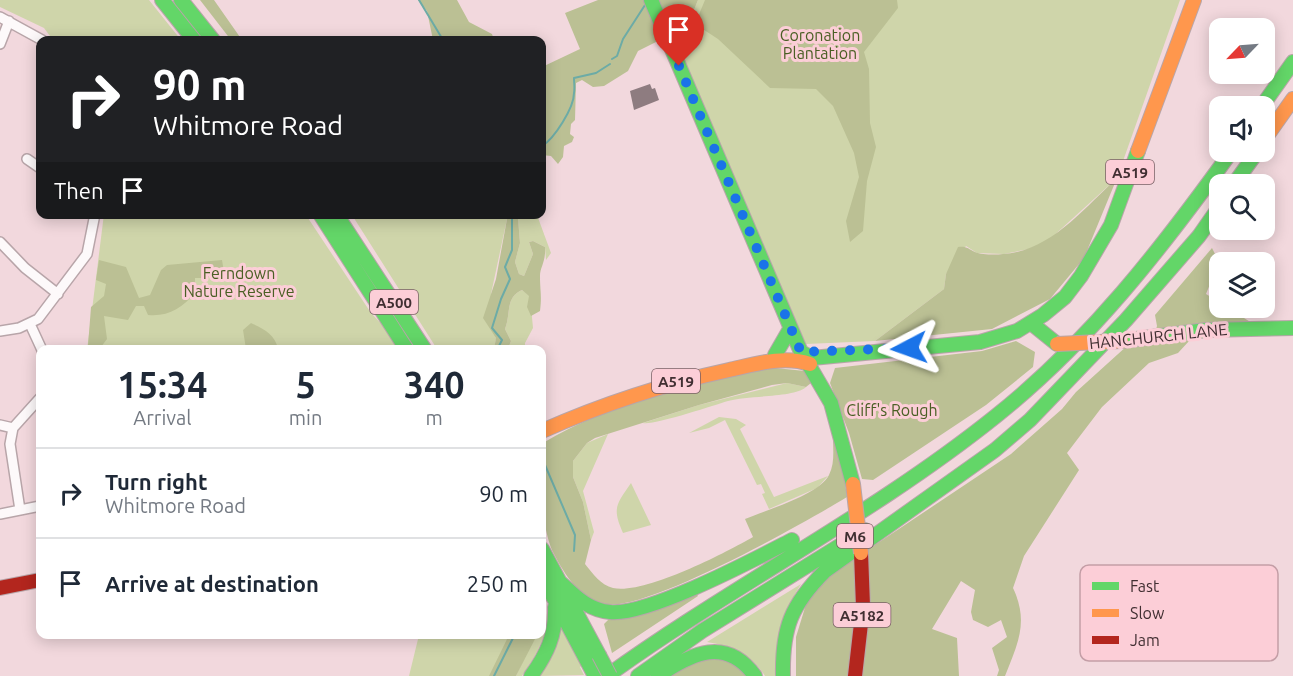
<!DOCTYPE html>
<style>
:root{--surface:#fff;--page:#f6f6f7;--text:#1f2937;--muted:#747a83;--line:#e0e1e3}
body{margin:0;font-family:Ubuntu,sans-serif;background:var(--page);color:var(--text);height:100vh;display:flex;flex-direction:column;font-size:22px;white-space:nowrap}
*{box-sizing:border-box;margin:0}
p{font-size:20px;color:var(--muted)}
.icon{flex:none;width:33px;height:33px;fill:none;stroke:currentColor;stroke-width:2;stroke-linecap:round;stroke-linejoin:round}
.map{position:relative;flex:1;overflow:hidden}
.sheet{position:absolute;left:36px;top:345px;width:510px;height:294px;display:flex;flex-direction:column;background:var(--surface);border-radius:12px;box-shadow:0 3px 15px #0003}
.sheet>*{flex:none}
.hud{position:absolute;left:36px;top:36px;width:510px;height:183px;border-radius:12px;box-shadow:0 3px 15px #0003;background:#202124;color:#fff;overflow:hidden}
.needle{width:39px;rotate:245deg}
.fabs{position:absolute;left:1209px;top:18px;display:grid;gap:12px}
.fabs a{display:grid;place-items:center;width:66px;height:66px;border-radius:12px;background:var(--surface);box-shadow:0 3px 15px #0003;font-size:30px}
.pin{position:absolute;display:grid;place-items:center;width:51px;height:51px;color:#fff;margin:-62px -26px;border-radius:50% 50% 50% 0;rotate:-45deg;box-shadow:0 0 6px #0007}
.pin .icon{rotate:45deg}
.me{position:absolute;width:66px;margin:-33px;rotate:266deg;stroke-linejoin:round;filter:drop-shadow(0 0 4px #0008)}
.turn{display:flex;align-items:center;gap:21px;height:126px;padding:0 18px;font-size:27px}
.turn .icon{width:78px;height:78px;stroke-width:2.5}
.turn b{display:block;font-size:42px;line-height:51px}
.then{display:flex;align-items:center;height:57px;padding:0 18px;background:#0003;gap:12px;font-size:22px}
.eta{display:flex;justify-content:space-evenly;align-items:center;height:102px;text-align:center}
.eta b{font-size:36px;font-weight:600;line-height:42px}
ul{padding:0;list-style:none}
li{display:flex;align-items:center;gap:18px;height:90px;padding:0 18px;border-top:2px solid var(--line)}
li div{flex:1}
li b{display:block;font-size:22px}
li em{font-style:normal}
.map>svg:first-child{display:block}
</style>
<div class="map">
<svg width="1293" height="676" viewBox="0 0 1293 676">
<rect width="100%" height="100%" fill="#f2d8dd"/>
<path fill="#cfd5aa" d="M0 0H149L181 40H53L44 28 0 7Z
M698 0H1180L1117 178 1049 240 1029 249 1004 254 977 253 966 246 946 274 944 289 875 341 806 344 668 26 690 20Z
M104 214 306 215 371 313 390 333 399 350H87Z
M363 214 505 215 507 219 491 294 496 339 494 349H437L352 215 359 217Z
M514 215H537L551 253 546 260 545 247 533 241 529 242 533 254 524 276 519 274 515 262 520 243 518 218Z
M522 290 530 296 533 328 525 343V349H508L511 341 505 329C511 315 505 297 522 290Z
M787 383 806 387C794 398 748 395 728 401 715 405 652 426 643 423L699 405Z
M719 417 736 419 746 425 740 429 774 497 828 476 817 488 769 509 762 494 765 493 761 484 757 485 725 420 709 428 689 433Z
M608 434 583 491 594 532 591 540 583 502 573 477V461L587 443Z
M631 483 651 525 623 533C612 508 616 505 631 483Z
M801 584 795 594 777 676H765C753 656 729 645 707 642Z
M542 596C554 628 539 650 522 676H516L535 635 542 634Z
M561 626 584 664 580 667 584 675 538 676Z
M419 635H521L500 676H409Z"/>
<path fill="#bbc094" d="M200 0H214L242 40H231Z
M418 0H457L469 22 492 34 494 40H433L427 11Z
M598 0H698L690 20 668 26 660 40 638 51 628 71 604 86 593 87 582 80 576 83 575 120 571 124 570 134 574 137 572 142 564 146 563 157 558 164 551 156 542 155V67L580 49 565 13Z
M705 0H897L898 8 864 52 869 69 870 123 876 147 867 181 863 231 850 242 846 221 859 177 854 153 833 106 816 89 770 88 718 39 695 24Z
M1117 178 1084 258 1050 299 992 329 875 341 944 289 946 274 958 247C967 246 968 249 975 252 982 255 996 255 1003 254 1051 251 1084 208 1117 178Z
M505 215 518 218 520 243 515 262 519 274 524 276 533 254 529 242 533 241 545 247C546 262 540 267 540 276 540 291 542 295 540 311L531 316 527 307 529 296 522 290C505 297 511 315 505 329L511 341 508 349H494L496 338 483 318 496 279 507 219Z
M1212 248 1219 262 1206 294 1219 302 1220 308H1228L1252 323 1212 329 1190 340 1178 353 1149 363 1102 407 1067 453 1079 470 1024 556 1013 588C1029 622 1018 643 1005 676H997L999 670 992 648 1007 637 1001 620 988 627 973 620 971 612 975 590 961 581 932 629 957 638 959 676H796V637L807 601 833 573 1011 454 1062 409 1076 392 1128 345 1152 343 1157 326 1155 315Z
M99 260 126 267 139 298 150 295 161 270 167 265 222 260 224 272 206 278H195V293C182 308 168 317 148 315L144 306H136L128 320 104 316 107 339 101 347 88 346 91 307 104 296 106 284 96 280Z
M251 323C264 329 275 334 278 349H246L243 330Z
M1016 341 1035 352 1033 367 986 405 873 480 862 479 849 433 830 383 835 368 982 351Z
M775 368 805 371 811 383 806 387 787 383 772 385 699 405 595 438 587 443 573 461V477L583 502 591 540 585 564C593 574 601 585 613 588 644 595 725 553 753 537L745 519C766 510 819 495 829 475 835 463 833 450 833 438L841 455 847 497C806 522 645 613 604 604 579 598 565 575 554 554 542 533 536 466 543 443 613 402 696 381 775 368Z
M694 590 698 596 612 653 604 624 610 618Z
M509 635H535V639L516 676H489Z
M702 657C723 658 733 661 747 676H665Z"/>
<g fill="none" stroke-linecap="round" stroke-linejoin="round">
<path stroke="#6caba6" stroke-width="2" d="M419 0 443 40
M612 59 617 56 623 39 645 5
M542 146C554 139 574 108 574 93 575 88 574 83 574 78L596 73 610 64
M497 350 502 340 492 328 501 299 510 279 505 267 512 250V214
M542 458 575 535 574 551
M494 676 515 634"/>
</g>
<path fill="#8e7c80" d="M650 84 652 89 655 88 659 100 634 110 630 91Z"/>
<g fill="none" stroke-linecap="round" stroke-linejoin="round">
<defs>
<path id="street" d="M0 17 42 40
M0 44 9 21
M27 159 40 168
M0 242 25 268 58 294
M30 324 42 350
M0 331 19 328 38 319 87 254 95 214
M0 425 13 428
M20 510 10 444 13 428 40 398
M0 514 40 506"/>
<path id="fast" d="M162 0 194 40
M181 0 213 40
M651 0 801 352
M1262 106 1293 62
M1234 184 1257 152
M320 214 407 350
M336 214 425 350
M1031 323 1057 344
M1121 341 1206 330 1293 328
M801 352 812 358 980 342 1017 331 1043 315 1065 297 1081 276 1111 225 1138 151
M775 355 790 329
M803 355 831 403 853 484
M542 549 599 655
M542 576 595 676
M560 582C575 596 588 610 610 612 648 616 755 559 792 540
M531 676C547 654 556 635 555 607
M607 676C733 585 874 514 996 416 1089 342 1162 248 1231 152
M638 676 702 631 865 530
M658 676C692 653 726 636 755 676
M783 676C782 628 791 605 825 571L995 450 1030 420 1126 320 1199 236 1220 206"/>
<path id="slow" d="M1264 140 1293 99
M1138 151 1194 0
M542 431C603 404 664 384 729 370 756 364 784 355 810 364"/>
<path id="jam" d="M0 588 40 580
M855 676 863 606 861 553"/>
</defs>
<use href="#street" stroke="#b8a5a9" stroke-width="12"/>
<use href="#fast" stroke="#b8a5a9" stroke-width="16"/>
<use href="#slow" stroke="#b8a5a9" stroke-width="16"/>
<use href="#jam" stroke="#b8a5a9" stroke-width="16"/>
<use href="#street" stroke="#fdf9fa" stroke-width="9"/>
<use href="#fast" stroke="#63d668" stroke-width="14"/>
<use href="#slow" stroke="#ff974d" stroke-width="14"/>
<use href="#jam" stroke="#b3261e" stroke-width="14"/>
<defs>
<path id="fast-bridge" d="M599 655 610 676"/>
<path id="slow-bridge" d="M1057 344 1121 341
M853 484 861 553"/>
</defs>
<use href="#fast-bridge" stroke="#b8a5a9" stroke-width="16" stroke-linecap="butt"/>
<use href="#slow-bridge" stroke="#b8a5a9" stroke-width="16" stroke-linecap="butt"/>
<use href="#fast-bridge" stroke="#63d668" stroke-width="14"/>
<use href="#slow-bridge" stroke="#ff974d" stroke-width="14"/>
</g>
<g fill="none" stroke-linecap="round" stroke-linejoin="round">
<path stroke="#1a73e8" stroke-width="10" stroke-dasharray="0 18" d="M679 66 801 352 909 348"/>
</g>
<g text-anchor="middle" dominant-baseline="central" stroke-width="6" stroke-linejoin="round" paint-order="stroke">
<g fill="#fcced7" stroke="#795f64" stroke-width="1.5">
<rect x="1106" y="160" width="48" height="24" rx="4.5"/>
<rect x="370" y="290" width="48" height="24" rx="4.5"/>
<rect x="652" y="369" width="48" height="24" rx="4.5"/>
<rect x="837" y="524" width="36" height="24" rx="4.5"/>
<rect x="833.5" y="603" width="57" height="24" rx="4.5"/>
</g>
<g font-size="15" font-weight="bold" fill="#412f32">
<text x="1130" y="172">A519</text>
<text x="394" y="302">A500</text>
<text x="676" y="381">A519</text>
<text x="855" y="536">M6</text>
<text x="862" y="615">A5182</text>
</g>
<g font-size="16" fill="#4a5f24" stroke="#fcced7">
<text x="820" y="35">Coronation<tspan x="820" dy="18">Plantation</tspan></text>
<text x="239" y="273">Ferndown<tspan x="239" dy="18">Nature Reserve</tspan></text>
<text x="892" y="410">Cliff's Rough</text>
</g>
<g font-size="16" fill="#412f32" stroke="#fcced7">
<text transform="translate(1158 336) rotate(-6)">HANCHURCH LANE</text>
</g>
</g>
<rect x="1080" y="565" width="198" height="96" rx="9" fill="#fcced7" stroke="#c49ea6" stroke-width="1.5"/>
<rect x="1092" y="582" width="27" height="8" fill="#63d668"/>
<rect x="1092" y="609" width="27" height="8" fill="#ff974d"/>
<rect x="1092" y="636" width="27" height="8" fill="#b3261e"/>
<g font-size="16" fill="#412f32">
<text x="1130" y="592">Fast</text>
<text x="1130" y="619">Slow</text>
<text x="1130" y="646">Jam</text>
</g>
</svg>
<div class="fabs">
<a><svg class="needle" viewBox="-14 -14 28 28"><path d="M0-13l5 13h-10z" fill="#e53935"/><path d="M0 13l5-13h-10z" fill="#747a83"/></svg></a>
<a><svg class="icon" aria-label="sound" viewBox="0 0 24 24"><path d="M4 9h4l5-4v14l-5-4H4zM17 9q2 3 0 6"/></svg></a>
<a><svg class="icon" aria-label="search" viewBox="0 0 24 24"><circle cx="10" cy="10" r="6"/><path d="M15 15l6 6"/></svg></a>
<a><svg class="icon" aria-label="layers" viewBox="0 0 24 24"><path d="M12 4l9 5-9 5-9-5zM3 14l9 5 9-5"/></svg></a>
</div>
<div class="pin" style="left:679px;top:66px;background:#d93025"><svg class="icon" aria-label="arrive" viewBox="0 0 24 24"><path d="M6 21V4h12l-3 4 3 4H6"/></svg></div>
<svg class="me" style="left:909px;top:348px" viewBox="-20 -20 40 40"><path d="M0-17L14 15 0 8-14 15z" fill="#1a73e8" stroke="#fff" stroke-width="4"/></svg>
<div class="hud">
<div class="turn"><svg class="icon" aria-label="right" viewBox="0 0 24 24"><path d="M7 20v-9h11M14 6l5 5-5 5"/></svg><div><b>90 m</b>Whitmore Road</div></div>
<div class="then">Then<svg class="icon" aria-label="arrive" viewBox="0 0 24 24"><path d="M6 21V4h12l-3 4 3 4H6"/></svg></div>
</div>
<section class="sheet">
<div class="eta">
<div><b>15:34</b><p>Arrival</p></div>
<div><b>5</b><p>min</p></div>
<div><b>340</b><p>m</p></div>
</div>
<ul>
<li><svg class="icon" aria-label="right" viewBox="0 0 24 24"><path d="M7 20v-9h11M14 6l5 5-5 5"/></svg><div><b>Turn right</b><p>Whitmore Road</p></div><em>90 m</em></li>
<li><svg class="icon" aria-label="arrive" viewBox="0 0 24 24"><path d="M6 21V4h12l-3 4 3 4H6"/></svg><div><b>Arrive at destination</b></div><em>250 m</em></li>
</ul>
</section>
</div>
